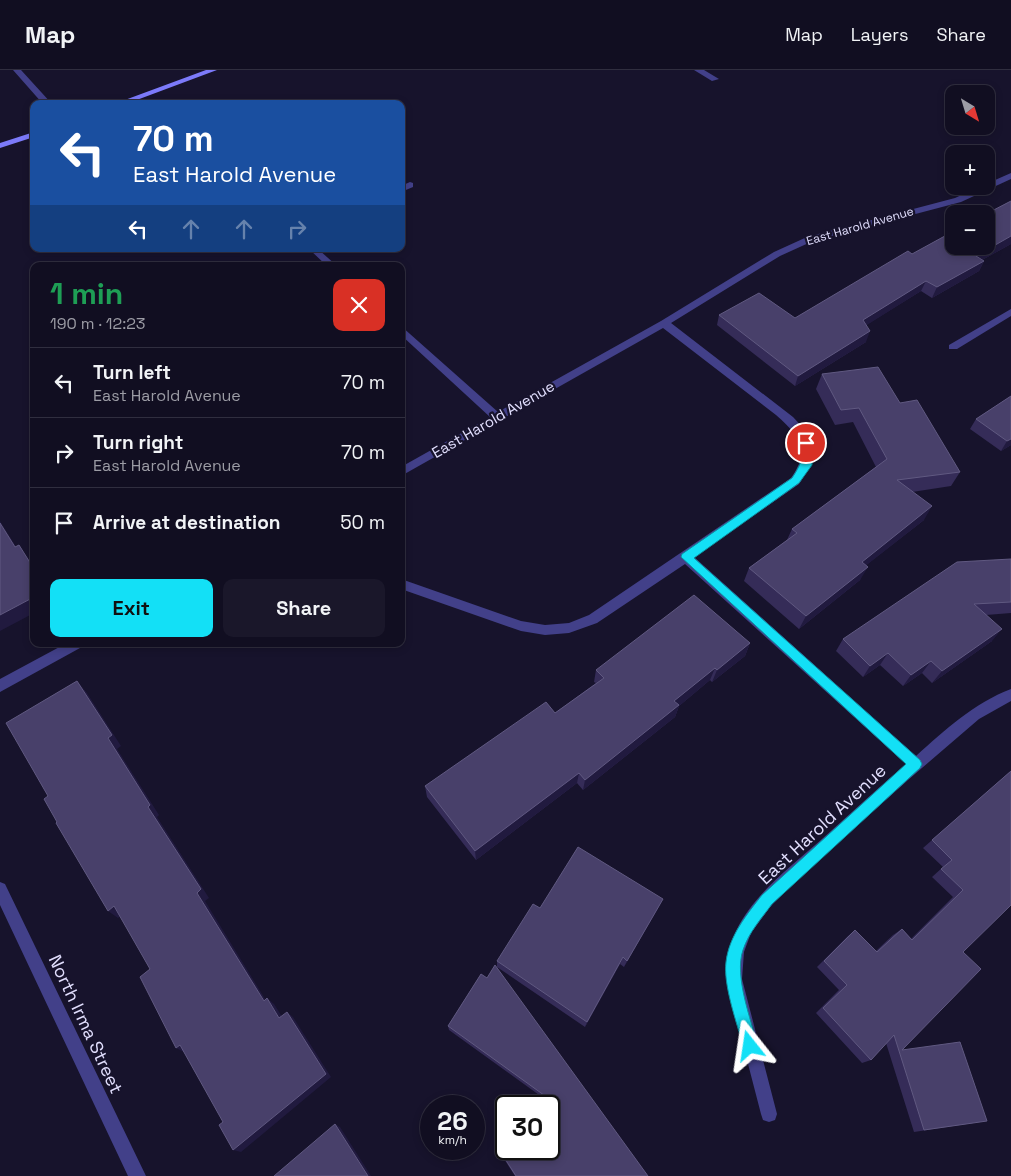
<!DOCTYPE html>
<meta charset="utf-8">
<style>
:root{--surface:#110e21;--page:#1a172a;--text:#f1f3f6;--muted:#9c9ca5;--line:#302e3f;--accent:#13e0f6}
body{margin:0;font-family:"Space Grotesk",sans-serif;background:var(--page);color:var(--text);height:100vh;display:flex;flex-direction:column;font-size:19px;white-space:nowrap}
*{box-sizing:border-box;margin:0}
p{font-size:16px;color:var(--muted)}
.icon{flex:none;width:28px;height:28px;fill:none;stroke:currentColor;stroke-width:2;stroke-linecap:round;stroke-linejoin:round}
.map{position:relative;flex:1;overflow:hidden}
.sheet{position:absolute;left:30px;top:192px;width:375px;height:385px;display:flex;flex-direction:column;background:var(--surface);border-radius:10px;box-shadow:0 2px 8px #0003,0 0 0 1px var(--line)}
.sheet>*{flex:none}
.top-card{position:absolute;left:30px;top:30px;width:375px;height:152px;border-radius:10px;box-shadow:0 2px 8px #0003,0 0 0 1px var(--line);background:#1a4fa0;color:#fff;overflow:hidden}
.needle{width:32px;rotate:142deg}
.controls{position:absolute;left:945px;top:15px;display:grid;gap:10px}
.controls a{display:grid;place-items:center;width:50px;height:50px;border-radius:10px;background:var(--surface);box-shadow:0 2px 8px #0003,0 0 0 1px var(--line);font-size:25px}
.speed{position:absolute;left:420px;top:1025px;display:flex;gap:10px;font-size:25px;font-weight:700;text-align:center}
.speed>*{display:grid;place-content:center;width:65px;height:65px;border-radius:50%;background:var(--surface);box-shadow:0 2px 8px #0003,0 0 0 1px var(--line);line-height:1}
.speed small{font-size:12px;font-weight:400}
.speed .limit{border:2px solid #111;border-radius:8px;background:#fff;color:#111}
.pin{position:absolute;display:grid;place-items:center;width:42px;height:42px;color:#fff;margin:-21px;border:2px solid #fff;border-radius:50%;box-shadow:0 1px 5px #0007}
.me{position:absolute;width:55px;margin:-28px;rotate:345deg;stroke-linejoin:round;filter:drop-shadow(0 0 4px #0008)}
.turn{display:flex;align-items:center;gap:18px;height:105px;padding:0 20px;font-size:22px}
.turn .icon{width:65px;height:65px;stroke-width:2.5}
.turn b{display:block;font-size:35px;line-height:42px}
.lanes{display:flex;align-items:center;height:48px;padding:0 20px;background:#0003;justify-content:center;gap:25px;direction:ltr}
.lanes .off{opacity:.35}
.round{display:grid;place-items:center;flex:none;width:52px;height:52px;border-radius:10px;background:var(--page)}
.head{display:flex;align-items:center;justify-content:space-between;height:85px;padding:0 20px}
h1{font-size:30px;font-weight:800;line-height:38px;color:#1e9e55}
.cta{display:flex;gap:10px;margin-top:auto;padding:10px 20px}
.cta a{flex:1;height:58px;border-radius:10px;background:var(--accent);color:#111;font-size:20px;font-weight:800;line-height:58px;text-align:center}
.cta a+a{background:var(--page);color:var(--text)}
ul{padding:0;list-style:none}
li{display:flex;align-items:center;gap:15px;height:70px;padding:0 20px;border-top:1px solid var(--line)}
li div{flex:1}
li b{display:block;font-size:19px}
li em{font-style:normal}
header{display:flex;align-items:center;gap:30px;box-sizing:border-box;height:70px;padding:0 25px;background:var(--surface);border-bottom:1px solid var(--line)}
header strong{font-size:24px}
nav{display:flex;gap:28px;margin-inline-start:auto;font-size:18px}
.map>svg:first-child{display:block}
</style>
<header>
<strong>Map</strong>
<nav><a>Map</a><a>Layers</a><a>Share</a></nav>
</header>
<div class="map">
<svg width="1011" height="1106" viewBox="0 0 1011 1106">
<rect width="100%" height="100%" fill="#17132c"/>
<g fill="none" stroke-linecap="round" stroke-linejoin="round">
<path fill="#424089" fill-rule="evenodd" d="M13 0H21L52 34H43Z
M694 0H704L719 9 712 11Z"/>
<path fill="#424089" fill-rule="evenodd" d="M1011 103V109L961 132 813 171 780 186 671 253 793 347C816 371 818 386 799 414L694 487 916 686C945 660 974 633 1011 619V631L979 649 908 710 790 816 770 837 751 863 744 882 742 909 777 1044 775 1050 769 1052 763 1050 761 1044 726 909C724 845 779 807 822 769 850 744 877 719 906 694L685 494 597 553 569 563 545 565 521 561 401 519V509L521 551 545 555 569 553 589 545 791 408C811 380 799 365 776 345L663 258 401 406V397L490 347 401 265V256L498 342 661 251 774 182 807 167 955 128 981 116H986V114Z
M410 112 413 113V117L401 122V116Z
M309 179H318L337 196H327Z
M1011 239V246L957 279H949V275Z
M65 574H82L80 578 0 622V609Z
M0 812 5 814 146 1106H128L0 835Z"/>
<path fill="#7c7afa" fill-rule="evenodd" d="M206 0H217L126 34H114Z
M34 62V67L0 78V73Z"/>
</g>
<path fill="#352c58" d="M1011 174 982 190 984 191 979 201 932 228 921 221 866 255V272L795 316 717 255 719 245 795 248 912 184Z
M822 304 900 333 960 402 951 416 912 422 924 450 866 495 860 510 799 559 744 511 749 498 787 470 792 459 876 397 853 352 835 355 816 319Z
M1011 326V375L1001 381 970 359 976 349Z
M1011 489V543L986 545 992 571 932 613 922 603 903 616 880 595 863 607 836 581 843 569Z
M750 573 745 586 712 612 710 610 679 636 675 647 583 720 577 713 476 790 427 727 425 716 555 643 596 613 594 612 596 600Z
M1011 701 963 882 902 980 987 1051 914 1062 886 973 871 990 862 993 816 943 839 920 817 897 848 866 855 860 876 881 893 865 902 859 911 869 953 827 932 807 943 797 923 778Z
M663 829 624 897 620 894 585 957 497 897V891L540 838Z
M481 904 648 1106H515L495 1075V1073L546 1030 449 960 448 956Z"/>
<path fill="#211a3f" d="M1011 166V174L971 196 976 186Z
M984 191 979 201 932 228 937 217Z
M926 211 921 221 859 260 863 250Z
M870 261 866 272 795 316 798 306Z
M1011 369V375L1001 381 1007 371Z
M932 436 924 450 854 505 862 492Z
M0 451 23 488 15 477 0 453Z
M19 475 34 497V499Z
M868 497 860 510 799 559 806 546Z
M34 527V543L0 561V545Z
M1002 559 992 571 932 613 942 601Z
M750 573 745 586 712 612 717 600Z
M888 583 880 595 863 607 870 596Z
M931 591 922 603 903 616 911 605Z
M715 598 710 610 679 636 675 647 583 720 585 710 674 631Z
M77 611 87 623 121 676 117 679 159 745 157 747 209 828 205 831 270 937 264 931 197 823 108 668Z
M579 703 577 713 476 790 475 781Z
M663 829 659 837 624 897 627 891Z
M114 836 124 844 118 848 108 841Z
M623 887 620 894 585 957 587 952Z
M267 928 274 934 286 953 279 948Z
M287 942 293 947 331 1007 241 1082 233 1080Z
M180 975 186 983 176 978Z
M335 1054 340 1057 371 1106H368Z"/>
<path fill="#48406a" stroke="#605981" d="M1011 131V166L976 186 984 191 937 217 926 211 863 250 870 261 798 306 719 245 759 223 795 248 908 181 912 184 954 161V176H986V144Z
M878 297 900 333 917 330 960 402 897 410 932 436 862 492 868 497 806 546 749 498 797 463 792 459 887 389 859 338 841 340 822 304Z
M1011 326V369L1007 371 976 349Z
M0 453 15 477 19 475 34 499V527L0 545Z
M1011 489V532L974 534 1002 559 942 601 931 591 911 605 888 583 870 596 843 569 957 492Z
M694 525 750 573 717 600 715 598 674 631 679 635 585 710 579 703 475 781 425 716 546 632 555 643 604 608 596 600Z
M77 611 112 665 108 668 150 735 148 737 201 819 197 823 264 931 267 928 279 948 287 942 326 1004 233 1080 219 1055 223 1052 180 975 176 978 140 907 150 899 114 836 108 841 56 753 57 752 44 729 48 726 6 653Z
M1011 701V835L963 882 981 899 902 980 960 972 987 1051 924 1060 894 965 871 990 823 938 847 915 824 891 855 860 877 882 902 859 912 870 963 820 941 799 952 790 932 770Z
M578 777 663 829 627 891 623 887 587 952 497 891 533 834 540 838Z
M495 895 648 1106H516L495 1073 506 1063V1079H549V1036H538L548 1028 448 956 481 904 487 908Z
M335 1054 368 1106H274Z"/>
<path fill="#13e0f6" stroke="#0c92a0" d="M806 369 810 370 813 381 812 395 799 413 694 488 920 690 922 694 920 698 772 834C761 849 749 862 743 880 734 906 751 950 758 976L756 981 750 983 745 981 743 976C737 953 723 915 726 892 729 866 747 844 762 825L906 694 681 487 682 484 792 408C800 396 804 388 801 373Z"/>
<g text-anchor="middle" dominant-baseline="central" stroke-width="4.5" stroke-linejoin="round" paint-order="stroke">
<g font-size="12" fill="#e2dffe" stroke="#17132c">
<text transform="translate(860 156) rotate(-16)">East Harold Avenue</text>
</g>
<g font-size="15" fill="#e2dffe" stroke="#17132c">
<text transform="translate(493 349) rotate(-30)">East Harold Avenue</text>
</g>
<g font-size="18" fill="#e2dffe" stroke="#17132c">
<text transform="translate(822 754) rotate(-43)">East Harold Avenue</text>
<text transform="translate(86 954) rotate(65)">North Irma Street</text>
</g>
</g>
</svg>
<div class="controls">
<a><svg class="needle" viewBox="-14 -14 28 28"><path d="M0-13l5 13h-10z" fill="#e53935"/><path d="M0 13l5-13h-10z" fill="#9c9ca5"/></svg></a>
<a>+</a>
<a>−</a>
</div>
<div class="speed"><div>26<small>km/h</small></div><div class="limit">30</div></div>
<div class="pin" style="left:806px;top:373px;background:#d93025"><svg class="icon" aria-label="arrive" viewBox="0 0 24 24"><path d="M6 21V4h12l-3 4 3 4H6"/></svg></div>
<svg class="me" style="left:750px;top:976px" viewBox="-20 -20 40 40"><path d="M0-17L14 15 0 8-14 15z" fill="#13e0f6" stroke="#fff" stroke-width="4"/></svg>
<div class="top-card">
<div class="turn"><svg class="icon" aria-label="left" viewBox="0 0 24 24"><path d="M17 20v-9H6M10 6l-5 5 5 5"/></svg><div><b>70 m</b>East Harold Avenue</div></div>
<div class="lanes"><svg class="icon" aria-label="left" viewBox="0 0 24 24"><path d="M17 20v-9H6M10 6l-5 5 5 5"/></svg><svg class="icon off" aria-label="ahead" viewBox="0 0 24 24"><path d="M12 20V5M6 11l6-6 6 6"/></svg><svg class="icon off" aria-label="ahead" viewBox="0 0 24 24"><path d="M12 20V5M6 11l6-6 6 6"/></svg><svg class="icon off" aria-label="right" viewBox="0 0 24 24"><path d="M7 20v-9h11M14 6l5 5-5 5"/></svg></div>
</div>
<section class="sheet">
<div class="head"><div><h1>1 min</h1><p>190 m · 12:23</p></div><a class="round" style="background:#d93025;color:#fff"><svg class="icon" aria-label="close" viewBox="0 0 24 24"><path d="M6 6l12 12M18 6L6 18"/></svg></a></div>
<ul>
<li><svg class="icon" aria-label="left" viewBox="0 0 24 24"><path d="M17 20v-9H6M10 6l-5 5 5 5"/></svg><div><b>Turn left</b><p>East Harold Avenue</p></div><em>70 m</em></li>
<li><svg class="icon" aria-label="right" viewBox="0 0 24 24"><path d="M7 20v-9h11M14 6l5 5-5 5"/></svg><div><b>Turn right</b><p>East Harold Avenue</p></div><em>70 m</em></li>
<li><svg class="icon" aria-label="arrive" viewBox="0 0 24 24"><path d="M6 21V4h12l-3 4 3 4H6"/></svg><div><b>Arrive at destination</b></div><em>50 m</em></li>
</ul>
<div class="cta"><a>Exit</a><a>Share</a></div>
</section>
</div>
